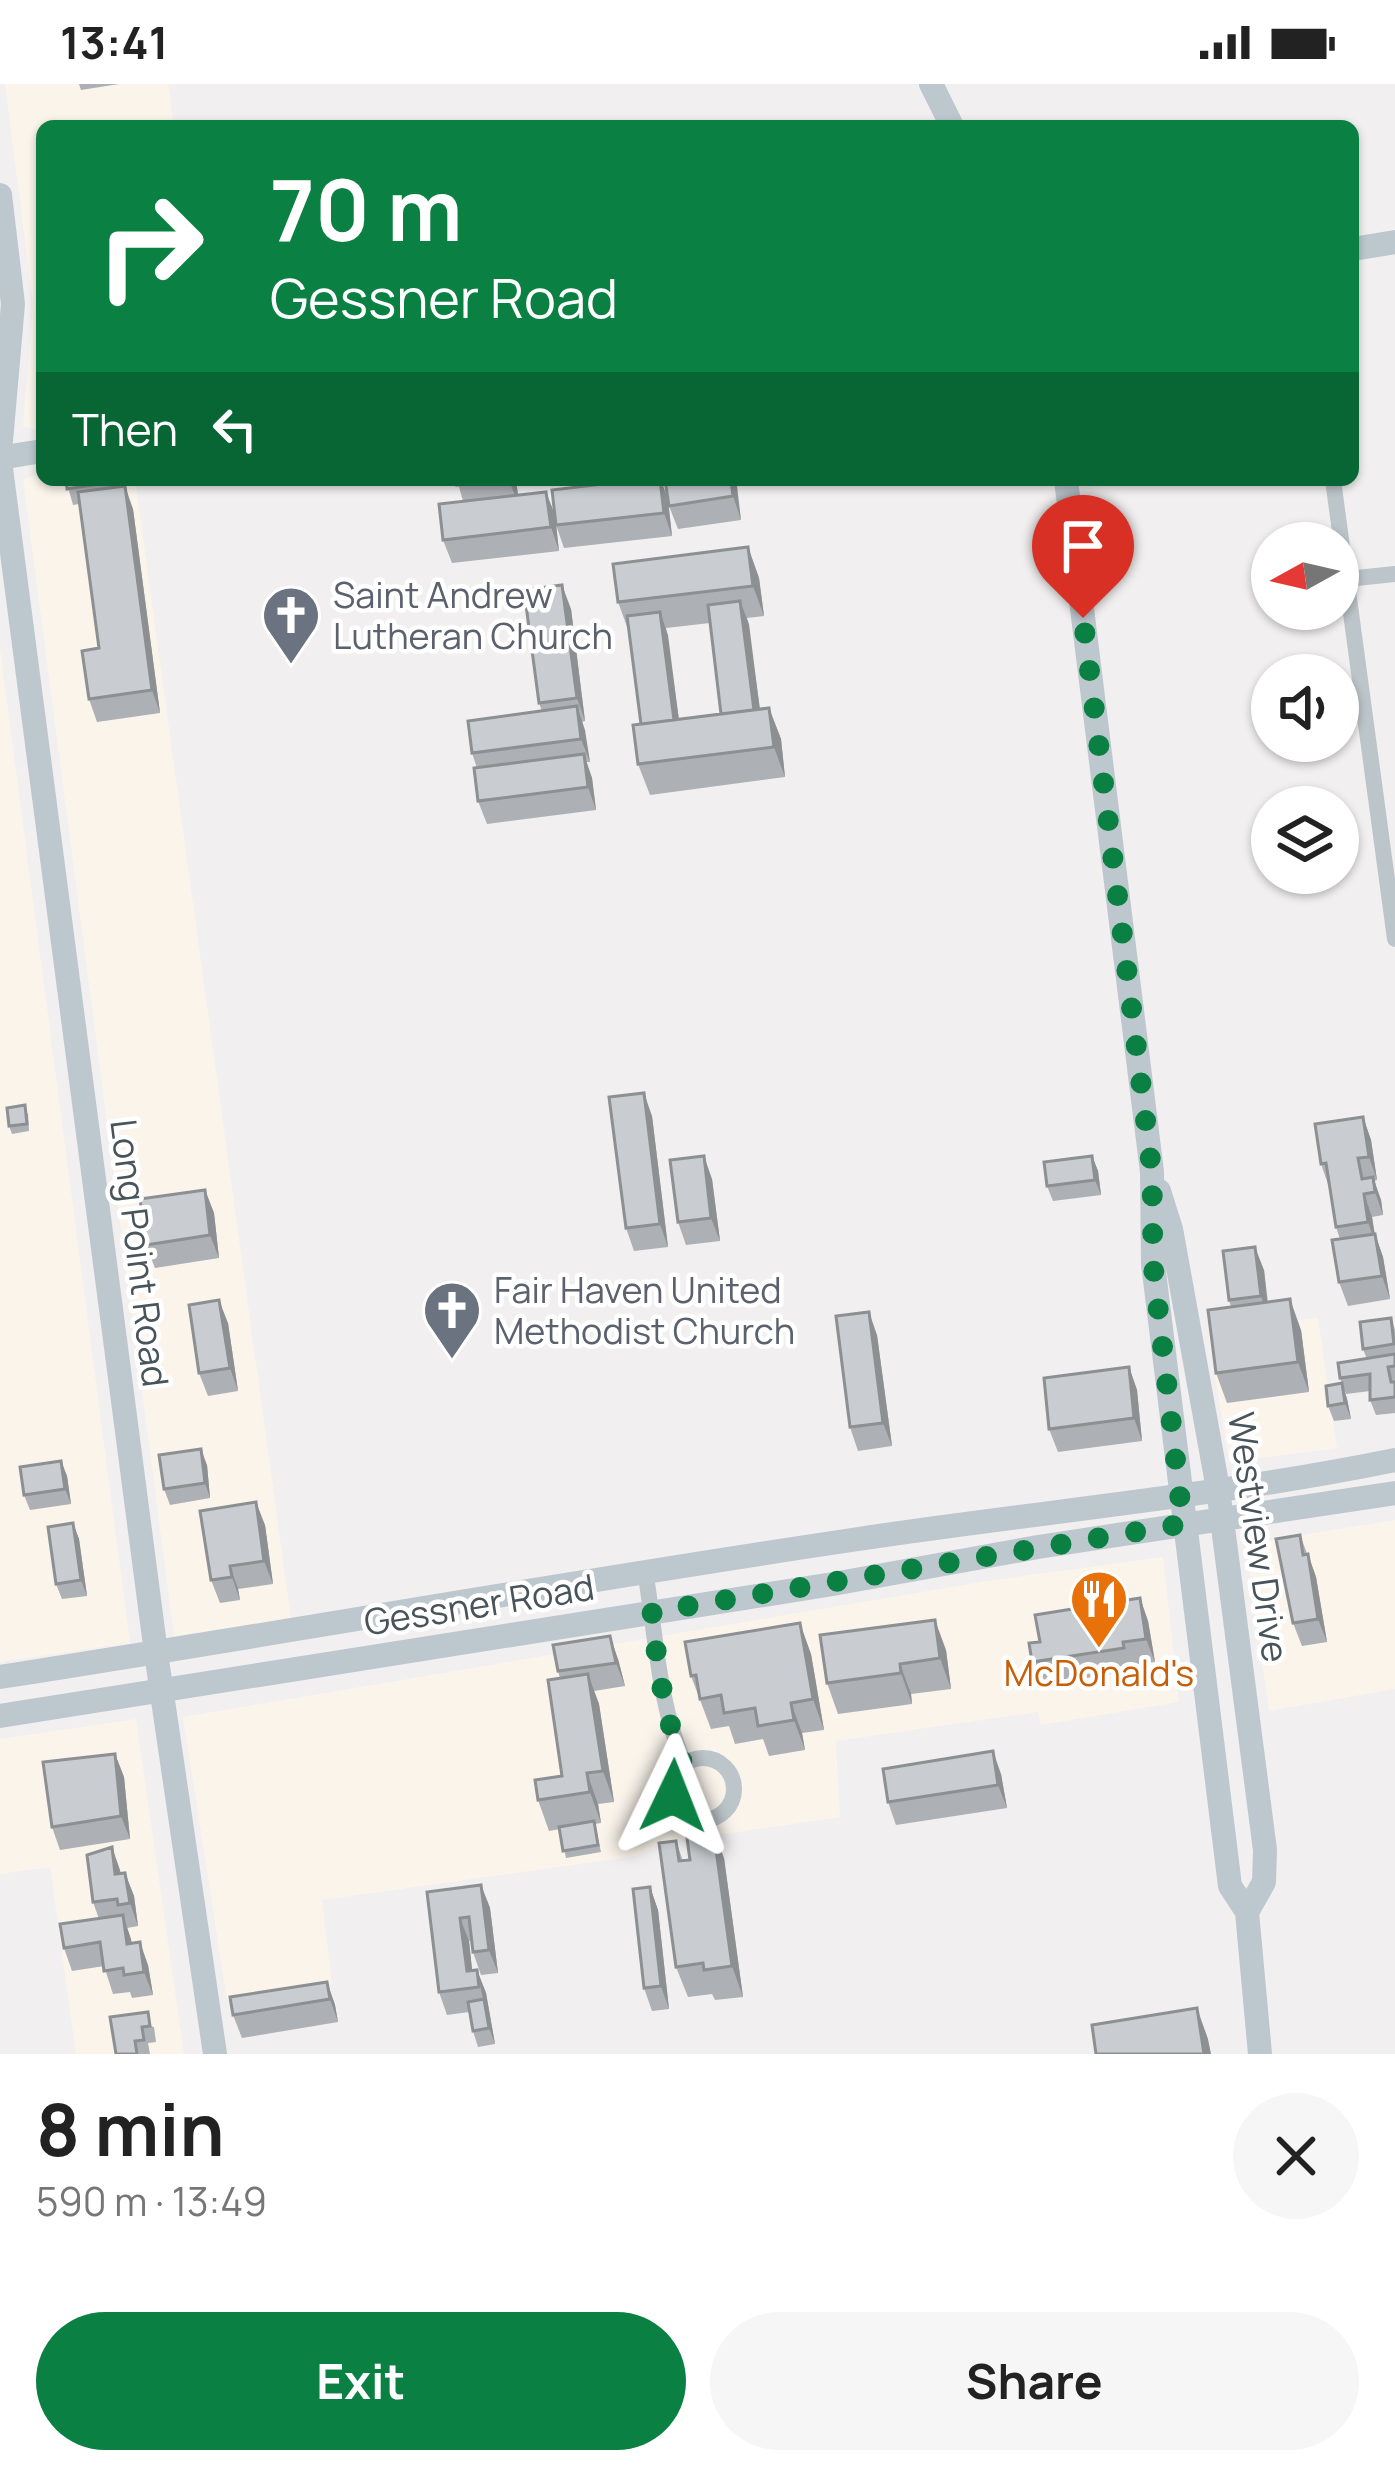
<!DOCTYPE html>
<meta charset="utf-8">
<style>
:root{--surface:#fff;--page:#f6f6f6;--text:#222;--muted:#767676;--accent:#0b8043}
body{margin:0;font-family:Manrope,sans-serif;background:var(--page);color:var(--text);height:100vh;display:flex;flex-direction:column;font-size:45px;white-space:nowrap}
*{box-sizing:border-box;margin:0}
p{font-size:39px;color:var(--muted)}
.icon{flex:none;width:66px;height:66px;fill:none;stroke:currentColor;stroke-width:2;stroke-linecap:round;stroke-linejoin:round}
.map{position:relative;height:1970px;overflow:hidden}
.side{display:flex;flex-direction:column;background:var(--surface);flex:1}
.side>*{flex:none}
.hud{position:absolute;left:36px;top:36px;width:1323px;height:366px;border-radius:18px;box-shadow:0 3px 9px #0004;background:#0b8043;color:#fff;overflow:hidden}
.needle{width:78px;rotate:262deg}
.fabs{position:absolute;left:1251px;top:438px;display:grid;gap:24px}
.fabs a{display:grid;place-items:center;width:108px;height:108px;border-radius:50%;background:var(--surface);box-shadow:0 3px 9px #0004;font-size:60px}
.pin{position:absolute;display:grid;place-items:center;width:102px;height:102px;color:#fff;margin:-123px -51px;border-radius:50% 50% 50% 0;rotate:-45deg;box-shadow:0 0 12px #0007}
.pin .icon{rotate:45deg}
.me{position:absolute;width:132px;margin:-66px;rotate:2deg;stroke-linejoin:round;filter:drop-shadow(0 0 9px #0008)}
.turn{display:flex;align-items:center;gap:42px;height:252px;padding:0 36px;font-size:54px}
.turn .icon{width:156px;height:156px;stroke-width:2.5}
.turn b{display:block;font-size:84px;line-height:102px}
.then{display:flex;align-items:center;height:114px;padding:0 36px;background:#0003;gap:24px;font-size:45px}
.round{display:grid;place-items:center;flex:none;width:126px;height:126px;border-radius:63px;background:var(--page)}
.summary{display:flex;align-items:center;justify-content:space-between;height:204px;padding:0 36px}
h1{font-size:72px;font-weight:700;line-height:90px}
.button{display:flex;gap:24px;margin-top:auto;padding:24px 36px}
.button a{flex:1;height:138px;border-radius:72px;background:var(--accent);color:#fff;font-size:48px;font-weight:700;line-height:138px;text-align:center}
.button a+a{background:var(--page);color:var(--text)}
.status{display:flex;justify-content:space-between;align-items:center;height:84px;padding:0 60px;background:var(--surface);direction:ltr}
.status svg{height:33px;fill:currentColor}
.map>svg:first-child{display:block}
</style>
<div class="status"><b>13:41</b><svg viewBox="0 0 49 12"><path d="M0 12V9h3v3zM5 12V6h3v6zM10 12V3h3v9zM15 12V0h3v12zM26 1h20v11H26zM47 4h2v5h-2z"/></svg></div>
<div class="map">
<svg width="1395" height="1970" viewBox="0 0 1395 1970">
<rect width="100%" height="100%" fill="#f1efef"/>
<path fill="#faf4eb" d="M5 0H168L174 42H42V348L23 342 33 220Z
M42 390V396H135L291 1535 174 1552 23 395Z
M0 564 130 1559 0 1578Z
M1318 1234 1337 1364 1229 1378 1208 1248Z
M1395 1436V1605L1269 1627 1245 1460Z
M1163 1473 1179 1618 1041 1641 1038 1628 836 1657 840 1733 663 1759 637 1772 322 1816 332 1900 227 1916 183 1633 987 1497Z
M136 1635 184 1970H76L50 1783 0 1790V1655Z"/>
<g fill="none" stroke-linecap="round" stroke-linejoin="round">
<path stroke="#bcc5ca" stroke-width="16" d="M1333 396 1395 855
M1347 495 1395 490
M645 1487C657 1557 657 1612 684 1680
M672 1705a31 31 0 1 1 62 0a31 31 0 1 1-62 0Z"/>
<path stroke="#bdc7ce" stroke-width="24" d="M931 0 952 42
M0 111 13 220 0 368
M1353 165 1395 158
M0 374 42 367
M0 377 156 1569 215 1970
M1066 396 1152 1088 1153 1180 1230 1802 1247 1828 1260 1970
M1159 1107 1171 1145 1218 1405 1265 1766 1264 1798 1247 1828
M0 1593C282 1549 563 1499 845 1457 1028 1429 1214 1413 1395 1376
M0 1632 833 1500 1038 1463 1395 1409"/>
</g>
<path fill="#adb0b4" fill-rule="evenodd" d="M79 0H119L81 6Z
M66 396H115V403L133 425 160 629 97 638 89 615 99 564 79 420 73 421Z
M457 396H516L518 411 546 408 555 431 661 396 668 416 672 452 564 464 556 441 559 467 452 479 443 456 463 417Z
M665 396H734L741 436 678 445 669 422Z
M748 463 759 494 764 532 747 534 760 625 769 624 781 655 785 693 650 711 638 680 641 640 629 548 618 518ZM710 539 721 630 679 636 666 544Z
M571 525 585 637 582 638 590 678H586L592 694 596 726 487 740 478 717 477 684 472 669 542 627 539 619Z
M28 1029 29 1047 12 1050 9 1042Z
M652 1032 668 1163 634 1167 626 1144Z
M1363 1033 1371 1056 1377 1096 1374 1097 1381 1116 1383 1131 1372 1133 1375 1150 1383 1173 1390 1215 1348 1222 1339 1198 1340 1155 1336 1143 1329 1103 1321 1080Z
M1092 1072 1098 1087 1101 1111 1053 1117 1047 1102Z
M712 1095 720 1157 686 1161 678 1138Z
M205 1106 214 1129 219 1174 155 1184 146 1161Z
M1264 1186 1268 1218 1301 1246 1309 1308 1227 1319 1216 1289 1231 1223 1229 1216Z
M1391 1234 1395 1246V1329L1376 1331 1370 1316V1307L1346 1310 1340 1294 1367 1275 1363 1265Z
M228 1239 238 1307 208 1312 199 1289Z
M877 1251 892 1362 858 1367 850 1343Z
M1129 1283 1137 1306 1142 1357 1058 1368 1049 1345Z
M1342 1299 1347 1315 1351 1335 1334 1337 1328 1322Z
M61 1377 67 1392 71 1420 30 1426 24 1411Z
M207 1381 210 1414 170 1421 164 1405Z
M73 1439 79 1455 87 1512 62 1515 56 1500Z
M265 1441 273 1500 238 1505 240 1516 220 1519 211 1496Z
M1300 1451 1316 1493 1327 1558 1302 1562 1293 1539Z
M1140 1514 1148 1537 1155 1578 1131 1581 1132 1587 1040 1601 1032 1578 1040 1558Z
M946 1566 951 1605 911 1610 912 1620 838 1630 827 1599Z
M811 1570 824 1646 802 1649 805 1666 769 1672 763 1655 735 1660 729 1642 711 1645 691 1592Z
M618 1575 625 1602 594 1607 599 1620 614 1718 598 1720 601 1739 595 1740 601 1768 566 1774 560 1745 549 1747 538 1716 562 1692 560 1594 558 1587Z
M115 1670 124 1693 130 1755 60 1766 52 1743Z
M1001 1690 1007 1724 896 1741 888 1718Z
M676 1757 683 1777 724 1774 743 1913 715 1916 712 1910 688 1913 676 1883Z
M125 1789 134 1812 138 1842 127 1844 132 1859 148 1881 153 1911 132 1914 130 1908 113 1910 104 1882 72 1887 64 1864 99 1835 93 1818Z
M481 1801 490 1824 498 1889 481 1891 473 1868 471 1857H469L472 1887 477 1886 486 1909 495 1960 478 1963 473 1947 469 1928 447 1931 439 1908 427 1808Z
M650 1803 658 1826 669 1925 652 1927 644 1904Z
M327 1898 335 1921 338 1938 242 1954 233 1931Z
M110 1933 154 1943 156 1958 148 1959 150 1970H116Z"/>
<path fill="#8d9092" d="M509 396H516L520 425Z
M661 396 668 416 672 452 664 429Z
M731 396H734L737 402 741 436 733 412Z
M125 402 133 425 160 629 152 606Z
M546 408 555 431 559 467 551 443Z
M748 463 759 494 764 532 753 502Z
M562 501 571 525 585 637 577 614Z
M740 517 749 540 763 650 754 627Z
M660 528 668 551 682 660 674 637Z
M577 622 585 646 590 678 581 655Z
M769 624 781 655 785 693 774 663Z
M584 670 592 694 596 726 588 703Z
M644 1009 652 1032 668 1163 660 1140Z
M1363 1033 1371 1056 1377 1096 1369 1073Z
M704 1072 712 1095 720 1157 711 1134Z
M1092 1072 1098 1087 1101 1111 1095 1096Z
M1373 1093 1381 1116 1383 1131 1375 1108Z
M205 1106 214 1129 219 1174 210 1151Z
M1364 1110 1372 1133 1376 1161 1368 1138Z
M1375 1150 1383 1173 1390 1215 1382 1192Z
M1255 1163 1264 1186 1269 1235 1261 1212Z
M1290 1215 1301 1246 1309 1308 1298 1278Z
M219 1216 228 1239 238 1307 230 1284Z
M869 1228 877 1251 892 1362 883 1339Z
M1129 1283 1137 1306 1142 1357 1134 1334Z
M1342 1299 1347 1315 1351 1335 1345 1319Z
M201 1365 207 1381 210 1414 205 1399Z
M61 1377 67 1392 71 1420 65 1405Z
M256 1418 265 1441 273 1500 264 1477Z
M73 1439 79 1455 87 1512 81 1496Z
M1308 1470 1316 1493 1327 1558 1318 1535Z
M230 1482 238 1505 240 1516 232 1493Z
M1140 1514 1148 1537 1155 1578 1146 1555Z
M935 1536 946 1566 951 1605 940 1574Z
M800 1539 811 1570 824 1646 813 1615Z
M610 1552 618 1575 625 1602 616 1579Z
M900 1580 911 1610 912 1620 901 1589Z
M588 1590 599 1620 614 1718 603 1687Z
M791 1619 802 1649 805 1666 794 1636Z
M993 1667 1001 1690 1007 1724 998 1701Z
M115 1670 124 1693 130 1755 121 1732Z
M587 1689 598 1720 601 1739 590 1708Z
M713 1744 724 1774 743 1913 732 1882Z
M112 1763 120 1786 124 1813 115 1790Z
M125 1789 134 1812 138 1842 130 1819Z
M481 1801 490 1824 498 1889 489 1866Z
M650 1803 658 1826 669 1925 661 1902Z
M123 1831 131 1855 135 1883 127 1860Z
M460 1834 469 1857 474 1903 467 1887Z
M140 1858 148 1881 153 1911 144 1888Z
M477 1886 486 1909 495 1960 489 1944Z
M327 1898 335 1921 338 1938 330 1915Z
M1197 1924 1208 1955 1211 1970H1204Z"/>
<path fill="#c9cdd1" stroke="#8d9092" stroke-width="3" d="M66 396H110L111 398 67 405Z
M457 396H497L457 401Z
M636 396H660L664 429 556 441 552 406Z
M665 396H731L733 412 669 422Z
M125 402 152 606 89 615 82 567 99 564 78 408Z
M546 408 551 443 443 456 439 420Z
M748 463 753 502 618 518 613 480Z
M562 501 577 614 539 619 524 506Z
M740 517 754 626 721 630 708 521Z
M660 528 674 636 641 640 627 532Z
M577 622 581 655 472 669 468 637Z
M769 624 774 663 638 680 633 641Z
M584 670 588 703 478 717 474 684Z
M644 1009 660 1140 626 1144 609 1013Z
M25 1021 27 1040 9 1042 7 1024Z
M1363 1033 1369 1073 1358 1074 1362 1095 1373 1093 1375 1108 1364 1110 1368 1138 1336 1143 1326 1079 1321 1080 1315 1040Z
M704 1072 711 1134 678 1138 670 1076Z
M1092 1072 1095 1096 1047 1102 1044 1078Z
M205 1106 210 1151 146 1161 140 1115Z
M1375 1150 1382 1192 1339 1198 1332 1156Z
M1255 1163 1261 1212 1229 1216 1223 1167Z
M1290 1215 1298 1278 1216 1289 1208 1226Z
M219 1216 230 1284 199 1289 189 1221Z
M869 1228 883 1339 850 1343 836 1232Z
M1391 1234 1394 1260 1363 1265 1360 1238Z
M1395 1270V1282L1388 1283 1391 1298H1395V1313L1370 1316V1290L1340 1294 1338 1279Z
M1129 1283 1134 1334 1049 1345 1044 1294Z
M1342 1299 1345 1319 1328 1322 1326 1302Z
M201 1365 205 1399 164 1405 159 1371Z
M61 1377 65 1405 24 1411 20 1383Z
M256 1418 264 1477 230 1482 232 1493 211 1496 200 1427Z
M73 1439 81 1496 56 1500 48 1443Z
M1300 1451 1303 1471 1308 1470 1318 1535 1293 1539 1276 1455Z
M1140 1514 1146 1555 1123 1558 1124 1564 1032 1578 1029 1559 1040 1558 1035 1531Z
M935 1536 940 1574 900 1580 901 1589 827 1599 820 1551Z
M800 1539 813 1615 791 1619 794 1636 758 1642 755 1624 724 1629 721 1611 700 1615 696 1591 691 1592 685 1558Z
M610 1552 616 1579 558 1587 553 1561Z
M588 1590 603 1687 587 1689 590 1708 538 1716 535 1696 562 1692 548 1596Z
M993 1667 998 1701 888 1718 883 1685Z
M115 1670 121 1732 52 1743 43 1678Z
M594 1737 598 1761 563 1767 559 1743Z
M713 1744 732 1882 704 1886 703 1879 676 1883 659 1759 676 1757 679 1777 690 1776 686 1747Z
M112 1763 115 1790 125 1789 130 1819 118 1821 117 1815 93 1818 87 1771Z
M481 1801 489 1866 473 1868 469 1833 460 1834 467 1887 477 1886 479 1903 439 1908 427 1808Z
M650 1803 661 1902 644 1904 633 1805Z
M123 1831 127 1860 140 1858 144 1888 124 1891 123 1884 104 1887 100 1858 64 1864 60 1840Z
M327 1898 330 1915 233 1931 230 1913Z
M484 1915 489 1944 473 1947 468 1918Z
M1197 1924 1204 1970H1096L1092 1941Z
M148 1928 150 1942 142 1943 144 1956 135 1957 137 1970H116L110 1933Z"/>
<g fill="none" stroke-linecap="round" stroke-linejoin="round">
<path stroke="#0b8043" stroke-width="21" stroke-dasharray="0 37.8" d="M673 1712 676 1689 683 1680C664 1629 657 1583 652 1528L1183 1440 1153 1180 1152 1088 1083 534"/>
</g>
<defs>
<symbol id="church-pin" viewBox="-11 -11 22 30"><path d="M0 17L-7.5 6A9.5 9.5 0 1 1 7.5 6Z" fill="#6b7280" stroke="#fff"/><path d="M-1.2-6h2.4v3.5h3.3v2.4h-3.3V6h-2.4V-.1h-3.3v-2.4h3.3Z" fill="#fff"/></symbol>
<symbol id="restaurant-pin" viewBox="-11 -11 22 30"><path d="M0 17L-7.5 6A9.5 9.5 0 1 1 7.5 6Z" fill="#e8710a" stroke="#fff"/><path d="M-5-6h1v4h1v-4h1v4h1v-4h1v5L-1.5 .5V6h-2V.5L-5-1ZM5-6V6H3V1.5H1.5Q1.5-4 5-6Z" fill="#fff"/></symbol>
</defs>
<g fill-rule="evenodd">
<use href="#church-pin" x="258" y="498" width="66" height="90"/>
<use href="#church-pin" x="419" y="1193" width="66" height="90"/>
<use href="#restaurant-pin" x="1066" y="1482" width="66" height="90"/>
</g>
<g text-anchor="middle" dominant-baseline="central" stroke-width="9" stroke-linejoin="round" paint-order="stroke">
<g font-size="36" fill="#5b616d" stroke="#fff" text-anchor="start">
<text x="333" y="510">Saint Andrew<tspan x="333" dy="41">Lutheran Church</tspan></text>
<text x="494" y="1205">Fair Haven United<tspan x="494" dy="41">Methodist Church</tspan></text>
</g>
<g font-size="36" fill="#49545a" stroke="#fff">
<text transform="translate(140 1169) rotate(83)">Long Point Road</text>
<text transform="translate(1259 1453) rotate(82)">Westview Drive</text>
<text transform="translate(479 1520) rotate(-9)">Gessner Road</text>
</g>
<g font-size="36" fill="#c56008" stroke="#fff">
<text x="1099" y="1588">McDonald's</text>
</g>
</g>
</svg>
<div class="fabs">
<a><svg class="needle" viewBox="-14 -14 28 28"><path d="M0-13l5 13h-10z" fill="#e53935"/><path d="M0 13l5-13h-10z" fill="#767676"/></svg></a>
<a><svg class="icon" aria-label="sound" viewBox="0 0 24 24"><path d="M4 9h4l5-4v14l-5-4H4zM17 9q2 3 0 6"/></svg></a>
<a><svg class="icon" aria-label="layers" viewBox="0 0 24 24"><path d="M12 4l9 5-9 5-9-5zM3 14l9 5 9-5"/></svg></a>
</div>
<div class="pin" style="left:1083px;top:534px;background:#d93025"><svg class="icon" aria-label="arrive" viewBox="0 0 24 24"><path d="M6 21V4h12l-3 4 3 4H6"/></svg></div>
<svg class="me" style="left:673px;top:1712px" viewBox="-20 -20 40 40"><path d="M0-17L14 15 0 8-14 15z" fill="#0b8043" stroke="#fff" stroke-width="4"/></svg>
<div class="hud">
<div class="turn"><svg class="icon" aria-label="right" viewBox="0 0 24 24"><path d="M7 20v-9h11M14 6l5 5-5 5"/></svg><div><b>70 m</b>Gessner Road</div></div>
<div class="then">Then<svg class="icon" aria-label="left" viewBox="0 0 24 24"><path d="M17 20v-9H6M10 6l-5 5 5 5"/></svg></div>
</div>
</div>
<section class="side">
<div class="summary"><div><h1>8 min</h1><p>590 m · 13:49</p></div><a class="round"><svg class="icon" aria-label="close" viewBox="0 0 24 24"><path d="M6 6l12 12M18 6L6 18"/></svg></a></div>
<div class="button"><a>Exit</a><a>Share</a></div>
</section>
